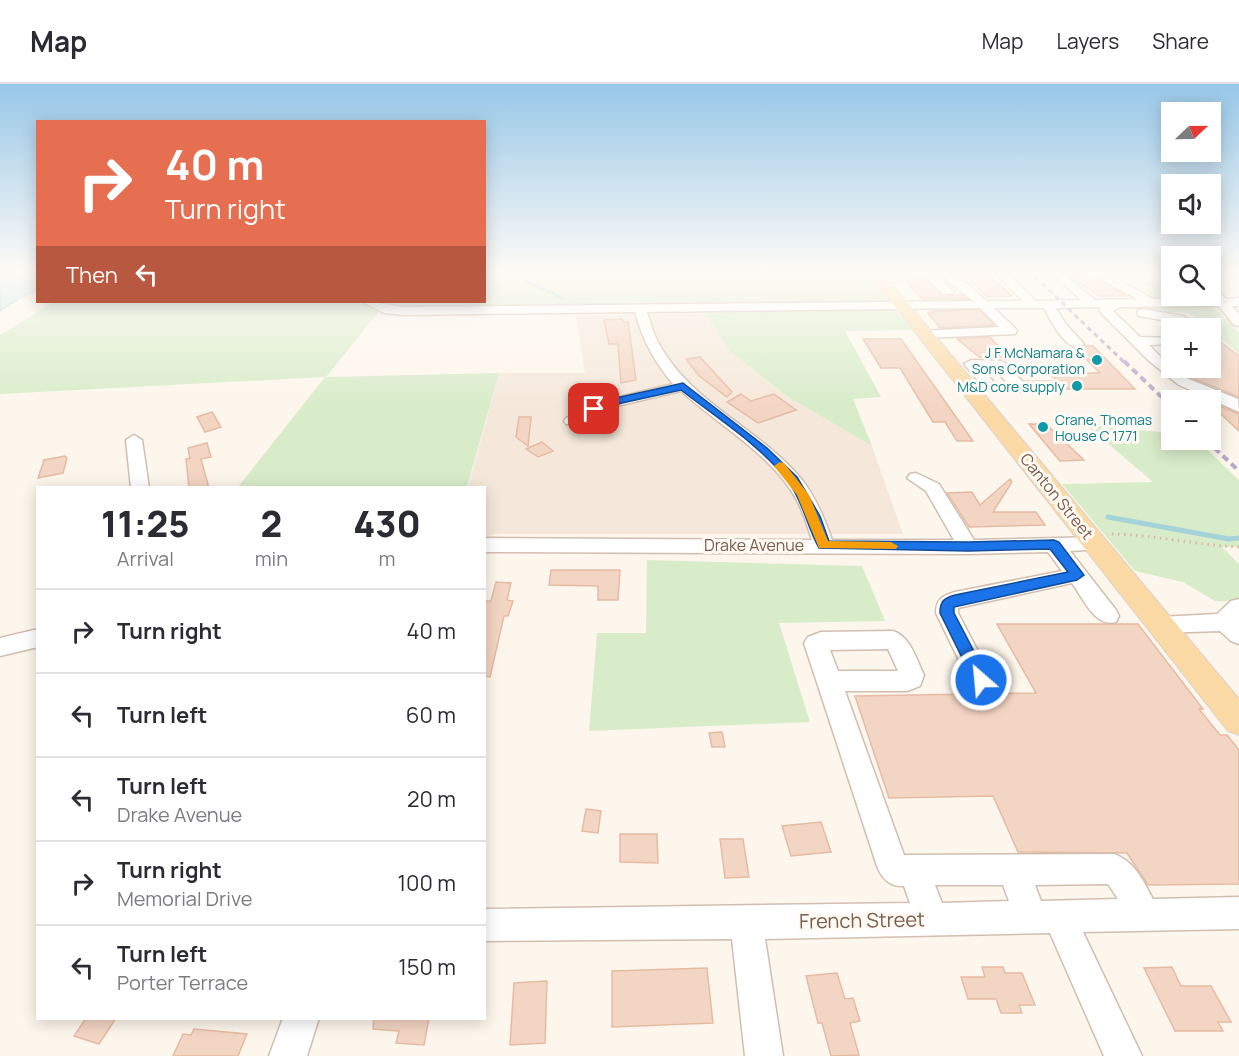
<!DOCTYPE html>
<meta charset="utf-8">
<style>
:root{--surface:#fff;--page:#f7f7f7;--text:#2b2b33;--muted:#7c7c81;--line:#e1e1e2}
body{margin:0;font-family:Manrope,sans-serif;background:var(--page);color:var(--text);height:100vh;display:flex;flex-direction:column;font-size:22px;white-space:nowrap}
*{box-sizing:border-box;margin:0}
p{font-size:20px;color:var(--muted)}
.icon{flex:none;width:33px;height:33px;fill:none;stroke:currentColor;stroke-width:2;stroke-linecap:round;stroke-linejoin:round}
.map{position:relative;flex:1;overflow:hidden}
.details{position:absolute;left:36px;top:402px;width:450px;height:534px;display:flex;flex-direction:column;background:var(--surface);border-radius:0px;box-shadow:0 3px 15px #0003}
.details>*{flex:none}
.guide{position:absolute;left:36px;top:36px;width:450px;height:183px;border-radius:0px;box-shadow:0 3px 15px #0003;background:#e76f51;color:#fff;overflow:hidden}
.needle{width:39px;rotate:68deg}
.tools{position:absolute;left:1161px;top:18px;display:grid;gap:12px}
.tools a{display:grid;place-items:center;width:60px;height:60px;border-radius:0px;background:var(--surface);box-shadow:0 3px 15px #0003;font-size:30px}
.pin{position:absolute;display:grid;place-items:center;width:51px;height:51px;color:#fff;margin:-26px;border-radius:12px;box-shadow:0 3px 9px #0006}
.me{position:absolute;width:66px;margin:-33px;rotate:333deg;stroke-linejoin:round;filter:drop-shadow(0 0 4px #0008)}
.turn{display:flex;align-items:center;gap:21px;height:126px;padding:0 30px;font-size:27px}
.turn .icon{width:78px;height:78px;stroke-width:2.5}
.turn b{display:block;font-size:42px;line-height:51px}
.then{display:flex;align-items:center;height:57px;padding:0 30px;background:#0003;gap:12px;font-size:22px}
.eta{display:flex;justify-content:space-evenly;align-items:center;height:102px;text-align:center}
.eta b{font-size:36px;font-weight:800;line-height:42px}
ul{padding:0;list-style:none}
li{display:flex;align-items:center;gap:18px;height:84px;padding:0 30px;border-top:2px solid var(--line)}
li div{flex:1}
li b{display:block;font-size:22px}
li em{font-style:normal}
header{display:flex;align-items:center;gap:36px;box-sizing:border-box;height:84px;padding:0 30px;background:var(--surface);border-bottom:2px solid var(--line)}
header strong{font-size:28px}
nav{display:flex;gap:33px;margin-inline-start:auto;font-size:21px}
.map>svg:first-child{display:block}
</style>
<header>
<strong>Map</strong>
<nav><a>Map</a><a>Layers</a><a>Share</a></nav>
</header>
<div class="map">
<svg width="1239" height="972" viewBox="0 0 1239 972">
<rect width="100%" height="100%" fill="#fdf6ec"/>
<path fill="#f5e8da" d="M704 229 731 268 788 313 872 362 903 450H495L485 452 484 404H468L499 289H585L576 232Z"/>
<path fill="#d8ecc9" d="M485 187H864L890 217 406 224 385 220 326 293 499 289 467 403H238L325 293 0 310V251L54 218H484Z
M1115 187H1140L1148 194 1171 196 1172 212H1210L1213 214 1207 216 1160 217 1145 207 1151 205C1139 197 1123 193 1108 189Z
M1184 221C1194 222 1209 221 1218 227 1225 232 1231 242 1239 248V270C1228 261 1198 232 1188 229 1172 225 1145 235 1132 223Z
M894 225 912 246 845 247 881 313 853 315 872 362 788 313 731 268 704 229Z
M1086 341 1171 349 1172 356H1197L1239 396V463H1222L1239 480V518L1215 517 1183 498 1135 487 1062 400 1153 398Z
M647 476 862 482 885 537 779 539 810 638 589 647 597 549H646Z"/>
<path fill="#bfe3e8" stroke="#a5d3da" stroke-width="1.5" d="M14 187H37V207L20 214 0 227V190Z"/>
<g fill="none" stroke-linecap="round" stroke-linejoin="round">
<path stroke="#a5d3da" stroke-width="3" d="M506 187 562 214"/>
<path stroke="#a5d3da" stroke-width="5" d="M1108 433 1229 455 1239 454"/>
</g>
<path fill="#f3d5c3" stroke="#e6bba3" stroke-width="1.5" d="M1070 192 1100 197 1127 212H1099Z
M966 193H991L1012 212 987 213Z
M906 197H927L942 212 962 211 967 215H922Z
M979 226 994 241 940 244 928 229H934L932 227Z
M622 235 624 238H628L636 296 621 299 618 260H609L604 236Z
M1210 250 1239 272V313L1190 293 1177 284H1210Z
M990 253 1009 273H979L957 255Z
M863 255H901L973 357H957L945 338H933L900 284H881Z
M1085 262H1093L1135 305H1065L1062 300 1048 289H1100L1077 266Z
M700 273 732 308 727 313 699 292 686 275Z
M741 310 751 317 774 310 796 326 758 339 727 318Z
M1210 318 1239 330V347L1210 320Z
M212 328 221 343 205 348 197 333Z
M519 333H531L528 362 516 353Z
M1029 340H1046L1084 376 1060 377Z
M542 358 553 367 538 373 526 365Z
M207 359 211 373 201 375 209 404H189L186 375 190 374 188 364Z
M65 372 67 374 63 389 38 394 44 376Z
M1010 395 1012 398 993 428H1036L1045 441 969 443 947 409 972 408 980 421Z
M551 486H620L618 516H598V502L549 501Z
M496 498 511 499 507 516 513 517 508 532H504L490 593 484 592V517H491Z
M997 540H1138L1203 625H1199L1220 651H1227L1239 666V800L1148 801 1127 769 1018 768 993 712 889 714 855 612 1036 609Z
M722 648 725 663H712L709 649Z
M586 725 601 727 598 749 582 747Z
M821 738 831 768 791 772 782 742Z
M620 750H657L658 779 620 778Z
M720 755H743L749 793 725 794Z
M982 883H1003L1005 889H1022L1035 921H1019L1022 929H1001L996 915H968L961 893H985Z
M1172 883 1181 902H1211L1231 938H1218L1223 947H1175L1144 884Z
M707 884 713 939 612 943V887Z
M837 889 845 915 853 914 860 937 850 939 859 971 831 972 822 939H818L806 892Z
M547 897 545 959 510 961 514 899Z
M86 934H116L99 960 74 952Z
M374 934H429L424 961 396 959 399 947 373 945Z
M194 945 247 950 238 972H173L183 950 191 951Z"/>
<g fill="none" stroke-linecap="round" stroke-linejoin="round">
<defs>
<path id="minor" d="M868 187 931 189 935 190 954 208 952 210H944L928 195H903L889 200 883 197 892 193 870 189Z
M995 187H1005L1036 217 1081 216 1049 187H1060L1095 216 1137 215 1101 195 1073 190 1068 187H1098L1109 190 1153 215H1213L1210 211V200L1214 201 1226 215 1239 214V222H1232L1239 230V242L1234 241 1219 222 1120 223 1113 227 1140 253 1172 254V260L1149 261 1172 284 1189 295 1238 315 1239 328 1179 301 1148 276 1101 229 1099 226 1101 223 1056 224 1065 239 1084 260 1077 264C1062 260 1051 237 1044 224H994L1015 244 1017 247 1015 250 925 254 918 250 920 247 999 243 980 224 647 228C650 237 652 246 656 254 685 315 755 342 798 391 814 409 824 433 832 456H954L926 407 907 394 910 390 916 389 939 400 974 456 1096 453 1103 455 1106 460 1103 465 1070 467 1116 526 1119 532 1116 538C1095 544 1083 514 1072 499L958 524V529L993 596 990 603 981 606 972 603 936 529C936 515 942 512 955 508L1062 487 1048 468 968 470 484 468V454L812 456C806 438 801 420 790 405 763 365 716 339 681 307L617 322 578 340H566L564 337 566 334 607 316 673 300C654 277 643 257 635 228L404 231 384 229 363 218C377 217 390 222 404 223L973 217 943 193V189L947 188 970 202 986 217H1023L996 190Z
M1143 225 1183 232 1189 236 1183 240 1139 232 1137 229 1139 226Z
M971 276 1003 277 1023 298H1054L1061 302C1054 309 1006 310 999 303L1007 299 994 284H982L998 303 991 307 986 306 964 280Z
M134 351 142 356 149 404H131L126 356Z
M1239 515V560L1231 557 1220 547 1160 549 1152 547 1149 541 1152 535 1160 533 1217 530 1231 517Z
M38 545V563L0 572V554Z
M893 547C911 553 916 575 924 591L920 602 907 607H845L904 771 1114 770C1135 778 1142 795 1153 815L1239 813V845L1083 848 1142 972H1104L1050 849 765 855 783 972H745L732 855 484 857V825L910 819 904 802C890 803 882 795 877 782L804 559 808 553 821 548ZM888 565 898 587H838L830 566ZM1108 800 1118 815 1041 817 1035 801ZM935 801H1003L1009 817 942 819Z
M283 934H319L307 972H269Z"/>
<path id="major" d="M867 187H881L1239 615V651L1228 647Z"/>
</defs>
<use href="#minor" stroke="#d1beb0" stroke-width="3"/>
<use href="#major" stroke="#dad1cd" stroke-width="2"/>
<path stroke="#d9b8a5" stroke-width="3" stroke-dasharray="1.5 4.5" stroke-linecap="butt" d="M1112 450C1155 451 1196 461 1239 463"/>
<use href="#minor" fill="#fff" fill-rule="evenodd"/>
<use href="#major" fill="#fbd9a5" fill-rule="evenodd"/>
<path stroke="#b9a8c9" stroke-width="3" stroke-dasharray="5 4" stroke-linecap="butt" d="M1029 187 1125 279"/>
<path stroke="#b9a8c9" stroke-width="4" stroke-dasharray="7 4.5" stroke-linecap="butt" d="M1124 277 1172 323
M1206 356 1239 387"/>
</g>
<linearGradient id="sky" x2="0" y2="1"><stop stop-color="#97c7e8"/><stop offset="0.58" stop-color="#fefbf6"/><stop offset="1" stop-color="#fefbf6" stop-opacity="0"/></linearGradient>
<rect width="1239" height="323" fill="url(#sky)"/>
<path fill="#1a73e8" stroke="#114b97" stroke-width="1.5" d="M683 299 767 364 797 393 820 432 829 457 968 458 1054 456 1059 458 1084 491 1077 496 954 523V529L989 596 987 600 981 602 975 600 940 529C940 517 944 514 955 511L1068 488 1050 465 968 467 819 464C807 443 803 417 788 397 760 361 717 334 681 306L622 319 594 328 589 325 616 314Z"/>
<path fill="#f59e0b" d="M780 378 784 379 809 411 828 457 891 458 898 462 896 465 819 464 797 411 774 382Z"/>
<g fill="#0f9aa8" stroke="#fffaf3" stroke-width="2">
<circle cx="1097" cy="276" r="6"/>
<circle cx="1077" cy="302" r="6"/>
<circle cx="1043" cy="343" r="6"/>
</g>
<g text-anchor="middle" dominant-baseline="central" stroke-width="6" stroke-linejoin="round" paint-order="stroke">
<g font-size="14" fill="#0d838f" stroke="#fffaf3" text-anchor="end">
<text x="1085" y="268">J F McNamara &amp;<tspan x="1085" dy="16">Sons Corporation</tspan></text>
<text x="1065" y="302">M&amp;D core supply</text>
<text x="1055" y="335" text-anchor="start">Crane, Thomas<tspan x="1055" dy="16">House C 1771</tspan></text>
</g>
<g font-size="16" fill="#7a5c4d" stroke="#fffaf3">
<text transform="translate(1057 412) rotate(51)">Canton Street</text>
<text x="754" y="461">Drake Avenue</text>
</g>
<g font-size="20" fill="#7a5c4d" stroke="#fffaf3">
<text transform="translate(862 836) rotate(-1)">French Street</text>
</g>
</g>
</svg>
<div class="tools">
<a><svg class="needle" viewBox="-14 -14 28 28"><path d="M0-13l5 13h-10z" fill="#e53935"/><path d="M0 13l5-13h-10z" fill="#7c7c81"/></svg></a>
<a><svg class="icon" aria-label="sound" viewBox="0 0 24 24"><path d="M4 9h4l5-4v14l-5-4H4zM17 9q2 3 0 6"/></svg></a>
<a><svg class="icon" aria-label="search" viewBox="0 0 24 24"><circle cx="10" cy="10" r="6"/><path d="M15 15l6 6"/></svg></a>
<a>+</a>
<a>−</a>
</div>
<div class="pin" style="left:594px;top:325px;background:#d93025"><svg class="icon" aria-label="arrive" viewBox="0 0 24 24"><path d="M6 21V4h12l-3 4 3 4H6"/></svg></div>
<svg class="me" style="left:981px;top:596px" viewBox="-20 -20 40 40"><circle r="17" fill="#1a73e8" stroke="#fff" stroke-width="3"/><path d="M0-11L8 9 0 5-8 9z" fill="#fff"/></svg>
<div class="guide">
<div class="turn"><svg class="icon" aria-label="right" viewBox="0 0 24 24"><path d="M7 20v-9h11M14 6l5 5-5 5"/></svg><div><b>40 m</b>Turn right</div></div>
<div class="then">Then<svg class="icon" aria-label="left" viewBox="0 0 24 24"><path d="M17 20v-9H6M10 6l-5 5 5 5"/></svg></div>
</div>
<section class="details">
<div class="eta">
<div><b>11:25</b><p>Arrival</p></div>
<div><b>2</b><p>min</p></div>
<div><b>430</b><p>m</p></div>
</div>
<ul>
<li><svg class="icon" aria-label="right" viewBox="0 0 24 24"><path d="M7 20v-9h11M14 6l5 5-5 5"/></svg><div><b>Turn right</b></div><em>40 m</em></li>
<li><svg class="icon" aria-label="left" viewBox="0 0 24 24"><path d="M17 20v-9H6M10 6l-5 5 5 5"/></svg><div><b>Turn left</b></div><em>60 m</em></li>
<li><svg class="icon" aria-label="left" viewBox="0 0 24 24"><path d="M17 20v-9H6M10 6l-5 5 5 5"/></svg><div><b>Turn left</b><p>Drake Avenue</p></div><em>20 m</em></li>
<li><svg class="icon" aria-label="right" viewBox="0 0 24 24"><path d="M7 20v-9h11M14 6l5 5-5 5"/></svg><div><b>Turn right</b><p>Memorial Drive</p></div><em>100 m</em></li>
<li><svg class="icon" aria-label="left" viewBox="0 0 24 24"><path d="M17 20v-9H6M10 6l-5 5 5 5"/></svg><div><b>Turn left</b><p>Porter Terrace</p></div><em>150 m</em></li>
</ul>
</section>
</div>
